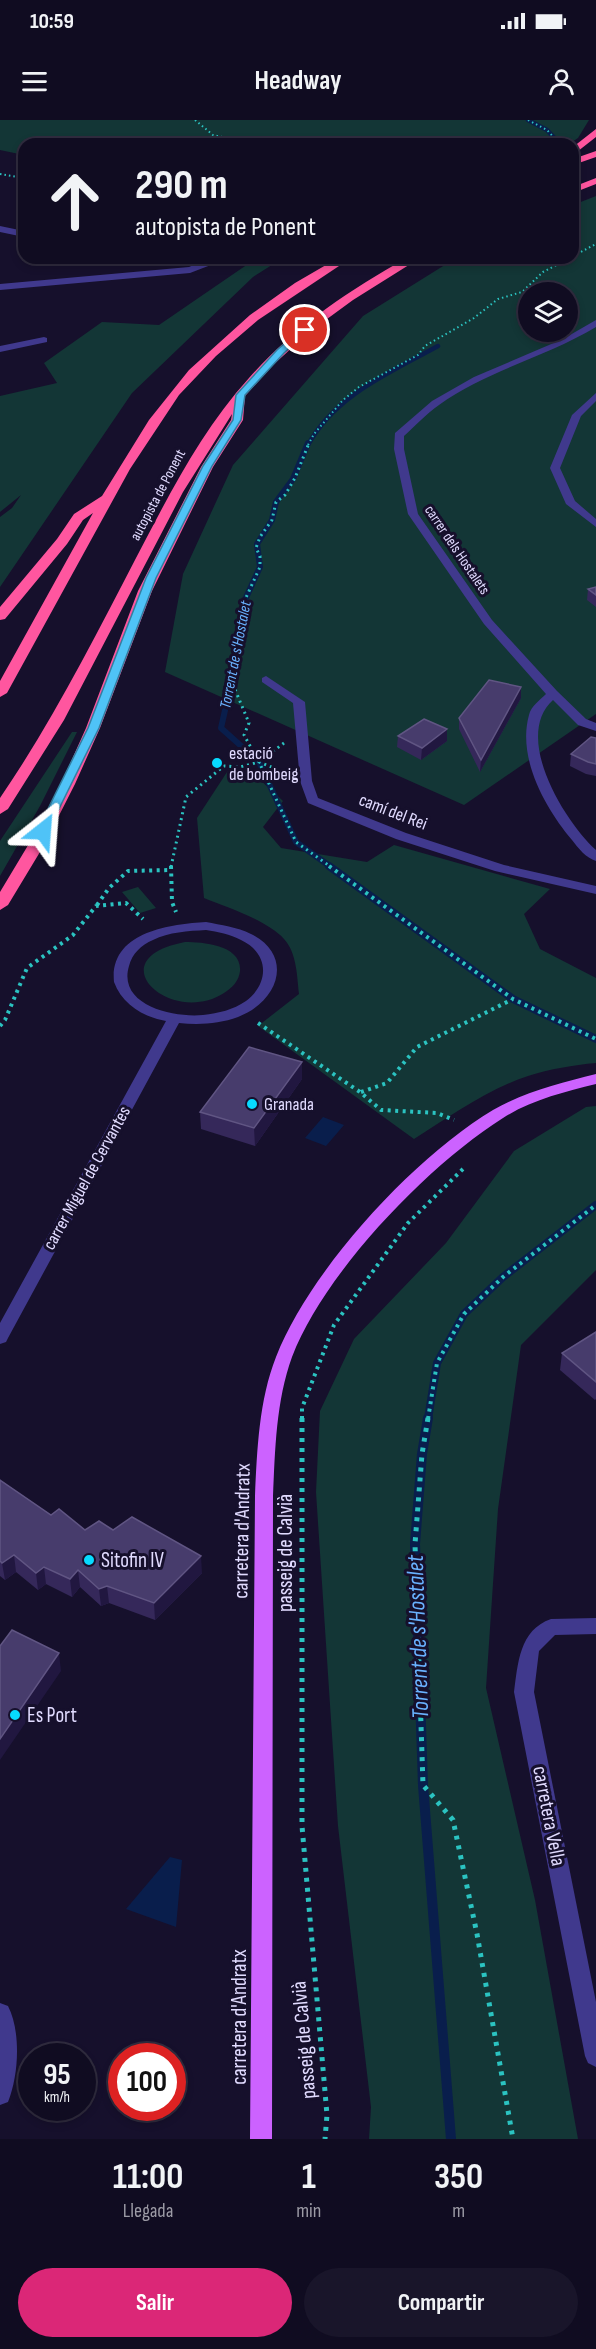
<!DOCTYPE html>
<html lang="es">
<meta charset="utf-8">
<style>
:root{--surface:#100c21;--page:#19152a;--text:#f1f3f6;--muted:#9c9ba5;--line:#302c3f;--accent:#db2777}
body{margin:0;font-family:"Sofia Sans Condensed",sans-serif;background:var(--page);color:var(--text);height:100vh;display:flex;flex-direction:column;font-size:22px;white-space:nowrap}
*{box-sizing:border-box;margin:0}
p{font-size:20px;color:var(--muted)}
.icon{flex:none;width:33px;height:33px;fill:none;stroke:currentColor;stroke-width:2;stroke-linecap:round;stroke-linejoin:round}
.map{position:relative;height:2019px;overflow:hidden}
.drawer{display:flex;flex-direction:column;background:var(--surface);flex:1}
.drawer>*{flex:none}
.hud{position:absolute;left:18px;top:18px;width:561px;height:126px;border-radius:18px;box-shadow:0 3px 9px #0003,0 0 0 2px var(--line);background:#100c21;color:var(--text);overflow:hidden}
.fabs{position:absolute;left:518px;top:162px;display:grid;gap:12px}
.fabs a{display:grid;place-items:center;width:60px;height:60px;border-radius:50%;background:var(--surface);box-shadow:0 3px 9px #0003,0 0 0 2px var(--line);font-size:30px}
.speed{position:absolute;left:18px;top:1923px;display:flex;gap:12px;font-size:30px;font-weight:700;text-align:center}
.speed>*{display:grid;place-content:center;width:78px;height:78px;border-radius:50%;background:var(--surface);box-shadow:0 3px 9px #0003,0 0 0 2px var(--line);line-height:1}
.speed small{font-size:15px;font-weight:400}
.speed .limit{border:9px solid #d22;background:#fff;color:#111}
.pin{position:absolute;display:grid;place-items:center;width:51px;height:51px;color:#fff;margin:-26px;border:3px solid #fff;border-radius:50%;box-shadow:0 2px 6px #0007}
.me{position:absolute;width:66px;margin:-33px;rotate:28deg;stroke-linejoin:round;filter:drop-shadow(0 0 4px #0008)}
.turn{display:flex;align-items:center;gap:21px;height:126px;padding:0 18px;font-size:27px}
.turn .icon{width:78px;height:78px;stroke-width:2.5}
.turn b{display:block;font-size:42px;line-height:51px}
.eta{display:flex;justify-content:space-evenly;align-items:center;height:102px;text-align:center}
.eta b{font-size:36px;font-weight:700;line-height:42px}
.button{display:flex;gap:12px;margin-top:auto;padding:12px 18px}
.button a{flex:1;height:69px;border-radius:36px;background:var(--accent);color:#fff;font-size:24px;font-weight:700;line-height:69px;text-align:center}
.button a+a{background:var(--page);color:var(--text)}
.status{display:flex;justify-content:space-between;align-items:center;height:42px;padding:0 30px;background:var(--surface);direction:ltr}
.status svg{height:16px;fill:currentColor}
header{display:flex;justify-content:space-between;align-items:center;height:78px;padding:0 18px;background:var(--surface);font-size:27px;font-weight:700}
.map>svg:first-child{display:block}
</style>
<div class="status"><b>10:59</b><svg viewBox="0 0 49 12"><path d="M0 12V9h3v3zM5 12V6h3v6zM10 12V3h3v9zM15 12V0h3v12zM26 1h20v11H26zM47 4h2v5h-2z"/></svg></div>
<header><svg class="icon" aria-label="menu" viewBox="0 0 24 24"><path d="M4 6h16M4 12h16M4 18h16"/></svg>Headway<svg class="icon" aria-label="person" viewBox="0 0 24 24"><circle cx="12" cy="8" r="4"/><path d="M4 21q1-7 8-7t8 7"/></svg></header>
<div class="map">
<svg width="596" height="2019" viewBox="0 0 596 2019">
<rect width="100%" height="100%" fill="#16102c"/>
<path fill="#133636" fill-rule="evenodd" d="M0 0H589L578 18 569 24H24V35L0 30Z
M596 76V594L464 685 165 552 183 454 233 345 363 196 456 138H573V85ZM528 172H567V212H528Z
M242 138H283L253 157 132 273 0 467V397L12 388 21 375 0 392V276L57 263 44 243 102 202 159 205 248 144Z
M72 612H77L40 686 0 756V721Z
M229 649 258 658 283 681 263 707 281 728 367 742 394 725 550 769 524 794 540 829 596 858V943C573 945 550 949 528 956 488 969 449 997 414 1019L258 906 299 874C297 857 297 833 284 819 268 801 227 787 204 778L197 698Z
M138 767 156 788 140 793 122 772Z
M185 822C203 822 242 825 240 851 239 861 232 868 224 873 171 907 96 839 185 822Z
M596 986V1150L521 1225 498 1389 486 1568 535 1780 578 2019H369L371 1987 338 1706 316 1372 320 1291 354 1219 446 1123 514 1031 586 987Z"/>
<path fill="#091e4c" d="M323 997 344 1005 326 1026 305 1018Z
M170 1737 182 1740 176 1807 126 1789Z"/>
<g fill="none" stroke-linecap="round" stroke-linejoin="round">
<path stroke="#091e4c" stroke-width="4.5" d="M528 0 547 10 559 23
M308 325C335 275 391 252 438 226"/>
<path stroke="#091e4c" stroke-width="6" d="M308 323 293 359 276 382 272 400 257 424 260 447 244 482 241 519 221 608 259 642 296 722 331 747"/>
<path stroke="#091e4c" stroke-width="8" d="M329 746 513 879 596 919
M428 1299 437 1243 464 1194 503 1157 596 1085"/>
<path stroke="#091e4c" stroke-width="10" d="M428 1298 422 1334 415 1424 423 1665 451 2019"/>
<path stroke="#2bc3c1" stroke-width="2" stroke-dasharray="1.5 3" stroke-linecap="butt" d="M195 0 213 15 253 24
M528 0 547 10 559 23
M0 54 24 58
M573 136 596 124
M308 325 314 314 343 280 359 267 418 235 425 226 474 198 498 179 522 172 543 152 570 138"/>
<path stroke="#2bc3c1" stroke-width="3" stroke-dasharray="2 4" stroke-linecap="butt" d="M284 623 259 642 296 722 331 747
M259 642 244 615 249 603 234 567 244 482 260 447V436L256 428 260 417 272 400 276 382 285 375 295 358 309 323
M171 747 186 677 224 646 240 647 259 642 286 653"/>
<path stroke="#2bc3c1" stroke-width="4" stroke-dasharray="3 4.5" stroke-linecap="butt" d="M171 746 172 782 176 792
M329 746 513 879 596 919
M97 785 109 768 128 751 171 750
M258 903 360 972 381 990 437 993 454 1000
M0 906 5 900 27 848 73 815 96 786 126 783 143 799
M361 972 387 963 417 927 513 879
M302 1299V1288L334 1205 408 1103 466 1046
M428 1299 437 1243 464 1194 503 1157 596 1085"/>
<path stroke="#2bc3c1" stroke-width="5" stroke-dasharray="4 6" stroke-linecap="butt" d="M302 1298V1706L327 1995 325 2019
M428 1298 422 1334 415 1424 423 1665 453 1700 477 1814 513 2019"/>
<path fill="#40398d" fill-rule="evenodd" d="M0 106 24 111V117L0 112Z
M210 138H218L216 143 190 153 0 170V164L189 147Z
M596 200V207C546 237 486 251 439 285 426 294 415 306 404 316V329L418 394 492 500 557 571 586 599 596 603V611L578 605 553 580C512 617 565 702 596 730V741C586 738 578 728 572 720 545 688 517 638 529 595 531 586 540 580 546 574L484 504 408 394 394 329 395 313 432 281 474 257 563 219Z
M44 217 47 218V222L0 232V226Z
M596 273V281L581 296 560 348 575 381 596 399V407L566 384 550 348 572 295Z
M266 556 305 582 312 661 318 678 406 713 504 745 596 766V774L495 751 396 719 308 683 300 661 293 583 262 562V558Z
M206 802C221 805 237 807 251 814 295 836 278 882 238 897 219 904 199 905 179 903L8 1218 6 1222 0 1224V1203L166 901C143 897 122 884 114 862 109 812 170 804 206 802ZM206 810C218 812 230 814 241 820 269 833 270 863 246 881 233 890 219 893 203 895 175 898 117 886 129 846 132 834 141 825 153 820 169 812 188 811 206 810Z
M596 1498V1514L555 1515 539 1531 534 1572 596 1882V1947L588 1943 585 1936 514 1572C518 1544 519 1510 551 1499Z
M0 1883 8 1886C21 1911 19 1955 8 1982L0 1985Z"/>
<path fill="#cc62ff" fill-rule="evenodd" d="M596 954V964C564 972 531 980 503 998 427 1046 324 1153 292 1237 276 1281 275 1330 273 1376L272 2019H250L255 1376C257 1330 259 1280 276 1237 310 1150 413 1038 493 990 524 972 561 963 596 954Z"/>
<path fill="#ff569f" fill-rule="evenodd" d="M596 9V17L573 35V27Z
M596 31V37L573 45V39Z
M596 58V64L573 73V67Z
M338 138H351L258 200 216 236 179 275 130 349 7 573 0 577V561L93 393 83 400 67 424 5 499 0 500V487L57 419 74 394 102 376 149 300 189 250 250 195 295 163Z
M407 138H420L353 180 312 210 274 244 245 276 243 300 213 347 152 471 100 608 75 664 43 727 8 785 0 790V772L27 727 61 664 86 608 138 471 201 347 231 300 232 294 183 372 64 600 8 689 0 694V678C52 602 94 519 136 438 169 375 201 311 249 258 293 208 349 170 407 138Z"/>
</g>
<path fill="#35285a" d="M596 467V487L587 480 588 469Z
M521 578 480 652 459 609V598Z
M447 609V621L421 640 397 627 398 616Z
M596 618V656L586 654 570 646 571 634Z
M302 959 255 1026 201 1009 200 992Z
M596 1212V1279L595 1280 560 1250 562 1233Z
M0 1360 51 1395 85 1410H113L202 1453 155 1500 109 1483 101 1486 80 1467 72 1477 46 1464 38 1470 16 1452 5 1460 0 1456Z"/>
<path fill="#211740" d="M521 567V578L480 652 481 640Z
M447 609V621L421 640 422 628Z
M302 942V959L255 1026 254 1008Z
M14 1435 16 1452 5 1460 2 1443Z
M201 1436 202 1453 155 1500 154 1483Z
M44 1447 46 1464 38 1470 36 1453Z
M78 1450 80 1467 72 1477 70 1459Z
M107 1466 109 1483 101 1486 99 1469Z
M59 1533 61 1551 0 1640V1619Z"/>
<path fill="#473c6c" stroke="#605583" stroke-width="1.5" d="M596 467V475L588 469Z
M489 560 521 567 481 640 459 598Z
M424 599 447 609 422 628 398 616Z
M591 617 596 618V644L588 642 571 634Z
M249 927 302 942 254 1008 200 992Z
M596 1212V1262L562 1233Z
M0 1360 51 1395 59 1389 85 1410 99 1401 113 1410 132 1397 201 1436 154 1483 107 1466 99 1469 78 1450 70 1459 44 1447 36 1453 14 1435 2 1443 0 1441Z
M12 1510 59 1533 0 1619V1526Z"/>
<path fill="#4fc3f7" stroke="#337fa1" stroke-width="1.5" d="M302 208 309 210 284 233 245 275 241 300 212 346 156 458 99 608 48 711 43 715 38 714 37 711 88 608 146 458 203 346 233 300 236 275 277 230Z"/>
<g fill="#07daff" stroke="#16102c" stroke-width="2">
<circle cx="217" cy="643" r="6"/>
<circle cx="252" cy="984" r="6"/>
<circle cx="89" cy="1440" r="6"/>
<circle cx="15" cy="1595" r="6"/>
</g>
<g text-anchor="middle" dominant-baseline="central" stroke-width="6" stroke-linejoin="round" paint-order="stroke">
<g font-size="15" fill="#e1dbff" stroke="#16102c">
<text transform="translate(158 375) rotate(-62)">autopista de Ponent</text>
<text transform="translate(457 430) rotate(56)">carrer dels Hostalets</text>
</g>
<g font-size="16" font-style="italic" fill="#69b2ff" stroke="#16102c">
<text transform="translate(236 535) rotate(-79)">Torrent de s'Hostalet</text>
</g>
<g font-size="18" fill="#e1dbff" stroke="#16102c" text-anchor="start">
<text x="229" y="633">estació<tspan x="229" dy="21">de bombeig</tspan></text>
<text x="264" y="984">Granada</text>
</g>
<g font-size="18" fill="#e1dbff" stroke="#16102c">
<text transform="translate(393 692) rotate(21)">camí del Rei</text>
<text transform="translate(87 1058) rotate(-61)">carrer Miguel de Cervantes</text>
</g>
<g font-size="21" fill="#e1dbff" stroke="#16102c">
<text transform="translate(242 1411) rotate(-89)">carretera d'Andratx</text>
<text transform="translate(285 1433) rotate(-90)">passeig de Calvià</text>
<text transform="translate(549 1696) rotate(79)">carretera Vella</text>
<text transform="translate(239 1897) rotate(-90)">carretera d'Andratx</text>
<text transform="translate(304 1920) rotate(-95)">passeig de Calvià</text>
</g>
<g font-size="21" fill="#e1dbff" stroke="#16102c" text-anchor="start">
<text x="101" y="1440">Sitofin IV</text>
<text x="27" y="1595">Es Port</text>
</g>
<g font-size="24" font-style="italic" fill="#69b2ff" stroke="#16102c">
<text transform="translate(418 1517) rotate(-92)">Torrent de s'Hostalet</text>
</g>
</g>
</svg>
<div class="fabs">
<a><svg class="icon" aria-label="layers" viewBox="0 0 24 24"><path d="M12 4l9 5-9 5-9-5zM3 14l9 5 9-5"/></svg></a>
</div>
<div class="speed"><div>95<small>km/h</small></div><div class="limit">100</div></div>
<div class="pin" style="left:305px;top:210px;background:#d93025"><svg class="icon" aria-label="arrive" viewBox="0 0 24 24"><path d="M6 21V4h12l-3 4 3 4H6"/></svg></div>
<svg class="me" style="left:43px;top:711px" viewBox="-20 -20 40 40"><path d="M0-17L14 15 0 8-14 15z" fill="#4fc3f7" stroke="#fff" stroke-width="4"/></svg>
<div class="hud">
<div class="turn"><svg class="icon" aria-label="ahead" viewBox="0 0 24 24"><path d="M12 20V5M6 11l6-6 6 6"/></svg><div><b>290 m</b>autopista de Ponent</div></div>
</div>
</div>
<section class="drawer">
<div class="eta">
<div><b>11:00</b><p>Llegada</p></div>
<div><b>1</b><p>min</p></div>
<div><b>350</b><p>m</p></div>
</div>
<div class="button"><a>Salir</a><a>Compartir</a></div>
</section>
